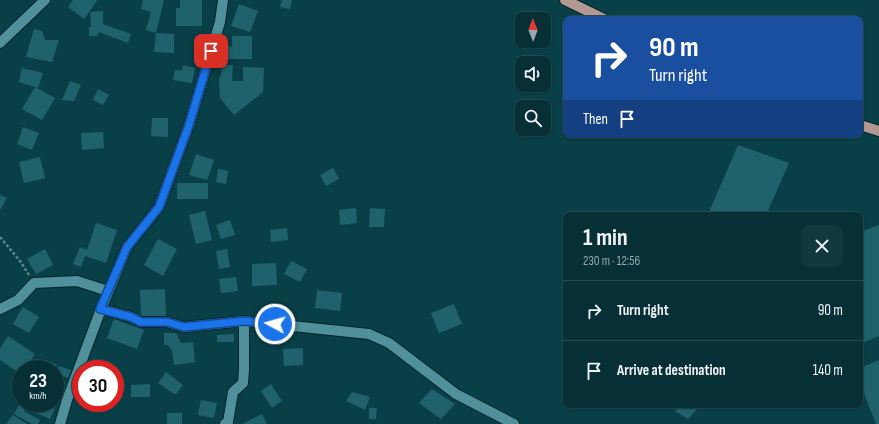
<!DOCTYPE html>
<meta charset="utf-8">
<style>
:root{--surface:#073036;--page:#10383e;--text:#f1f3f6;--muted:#98a9ad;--line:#284b51}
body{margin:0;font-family:"Sofia Sans Condensed",sans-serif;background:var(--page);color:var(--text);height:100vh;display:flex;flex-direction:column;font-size:15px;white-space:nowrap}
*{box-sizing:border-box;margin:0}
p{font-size:13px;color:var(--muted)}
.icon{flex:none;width:22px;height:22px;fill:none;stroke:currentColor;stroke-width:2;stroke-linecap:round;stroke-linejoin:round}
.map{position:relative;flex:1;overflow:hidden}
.drawer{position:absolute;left:563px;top:212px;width:300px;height:196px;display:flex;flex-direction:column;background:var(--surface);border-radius:8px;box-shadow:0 1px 3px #0004,0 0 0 1px var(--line)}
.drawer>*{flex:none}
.top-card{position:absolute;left:563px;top:16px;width:300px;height:122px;border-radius:8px;box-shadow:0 1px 3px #0004,0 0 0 1px var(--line);background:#1a4fa0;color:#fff;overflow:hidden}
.needle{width:26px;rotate:359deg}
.fabs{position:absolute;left:515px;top:12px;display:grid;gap:8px}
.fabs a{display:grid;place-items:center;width:36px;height:36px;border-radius:8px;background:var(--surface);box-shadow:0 1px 3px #0004,0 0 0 1px var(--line);font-size:20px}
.speed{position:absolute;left:12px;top:360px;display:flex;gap:8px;font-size:20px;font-weight:700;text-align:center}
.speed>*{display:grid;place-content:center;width:52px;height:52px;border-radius:50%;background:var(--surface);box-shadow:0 1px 3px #0004,0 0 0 1px var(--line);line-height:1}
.speed small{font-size:10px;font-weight:400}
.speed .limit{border:6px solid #d22;background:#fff;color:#111}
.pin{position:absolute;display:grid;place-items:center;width:34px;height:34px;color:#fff;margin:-17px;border-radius:8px;box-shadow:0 2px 6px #0006}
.me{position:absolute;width:44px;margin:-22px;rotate:276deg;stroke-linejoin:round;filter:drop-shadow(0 0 3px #0008)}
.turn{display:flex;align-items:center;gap:14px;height:84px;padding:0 20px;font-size:18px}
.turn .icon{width:52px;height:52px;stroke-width:2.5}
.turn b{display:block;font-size:28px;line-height:34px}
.then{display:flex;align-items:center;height:38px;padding:0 20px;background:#0003;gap:8px;font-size:15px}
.round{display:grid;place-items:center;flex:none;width:42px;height:42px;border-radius:8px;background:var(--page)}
.head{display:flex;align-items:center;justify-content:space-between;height:68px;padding:0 20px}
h1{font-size:24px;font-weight:700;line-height:30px}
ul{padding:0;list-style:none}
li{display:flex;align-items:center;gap:12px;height:60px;padding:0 20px;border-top:1px solid var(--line)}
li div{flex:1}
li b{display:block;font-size:15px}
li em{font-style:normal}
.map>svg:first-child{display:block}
</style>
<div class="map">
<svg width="879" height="424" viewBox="0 0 879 424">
<rect width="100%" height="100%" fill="#094048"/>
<path fill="#20626c" d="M73 0H96L97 1 84 19 68 7Z
M143 0H164L156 33 146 30 151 12 141 9Z
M180 0H202V26H176V8H180Z
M282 0H292L290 9 280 7Z
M239 4 258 11 250 32 231 26Z
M103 11V24L131 34 128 43 99 32 97 36H89V27H91L90 12Z
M34 29 42 31 45 40H59L52 62 26 57Z
M156 33 174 34V53L154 52Z
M232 36H252V59H228V46L232 47Z
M183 65 195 68 192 83 173 80 175 70H182Z
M222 65H233L232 81H243V67L264 68 263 92 234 115 220 98 219 79 221 75Z
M22 68 43 73 38 88 19 82Z
M70 81 81 85 74 101 62 100Z
M35 87 55 98 42 120 22 109Z
M98 89 109 95 103 105 93 100Z
M152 118H168V137L151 136Z
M23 127 39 133 32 150 17 144Z
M103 132 104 148 82 150 81 133Z
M738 145 789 163 766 215H716L709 212Z
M196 154 214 160 207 180 189 175Z
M40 157 45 178 24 183 19 162Z
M333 168 339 179 326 186 320 175Z
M218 169 228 171 226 184 216 182Z
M177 183H208V199H177Z
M0 195 7 198 0 210Z
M356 208 357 223 340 225 339 210Z
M370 208 385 209 384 227H369Z
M205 211 212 240 196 244 189 215Z
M230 220 235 235 221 239 216 225Z
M96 223 117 230 106 263 85 256 81 267 73 264 80 247 87 250Z
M879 225V336L860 344V232Z
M287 228 288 240 271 242 270 230Z
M158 239 177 249 163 276 144 265Z
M45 249 53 265 36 274 27 259Z
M227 249 230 267 219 269 216 251Z
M291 261 307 269 300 282 284 274Z
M276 263 277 285 252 286V264Z
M236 277 238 291 221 293 219 279Z
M165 289 166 316 141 317 140 290Z
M317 290 342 293 340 311 315 308Z
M454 304 462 324 439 333 431 313Z
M23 307 39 317 29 333 13 324Z
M114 319 144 330 137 349 107 338Z
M164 333H176L181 343 193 342 195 362 174 365 172 351 168 345H164Z
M234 334V342H217V335Z
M8 336 35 354 25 369H21V374L0 360V349Z
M303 348V365L284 366 283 349Z
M46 360 57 365 55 369H47L43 368Z
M879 360V424H876L860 383V368Z
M59 366 71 370 68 378 56 373Z
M166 372 183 385 176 394H174L158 383Z
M55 377 65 382 58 397 55 396Z
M150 384V397H131V385Z
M271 384 282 401 272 408 261 391Z
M432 389 455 404 441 419 419 403Z
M352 392 370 397 365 410 346 401Z
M55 399 58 400 50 419 34 412 38 403H55Z
M201 400 217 403 214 418 198 415Z
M20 403H28L24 411 40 420 38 424H32L14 414Z
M680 405H689L697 409 688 419 675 411Z
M369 408H377L376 419H369Z
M167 413H182V424H167Z
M262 414 267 424H244V423Z
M13 415 27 424H6Z"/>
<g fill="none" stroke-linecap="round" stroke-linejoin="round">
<defs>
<path id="street" d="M0 43 45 0
M0 309 18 300 34 283 77 281 108 291
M101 309 131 317 141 322H167L184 327 244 321 369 334 389 343 456 394 514 424
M60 424 67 400 101 309 127 247 159 207 189 125 220 22 223 0
M225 424 228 422 233 392 243 383 244 370V321"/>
<path id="primary" d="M565 0 604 19
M860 125 879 131"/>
</defs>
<use href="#street" stroke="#01252a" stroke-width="12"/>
<use href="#primary" stroke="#01252a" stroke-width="12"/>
<path stroke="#59868d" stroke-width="2.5" stroke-dasharray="3 2" stroke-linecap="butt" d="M0 237 20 261 29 275"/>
<use href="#street" stroke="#4f909b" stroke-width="10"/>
<use href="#primary" stroke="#b29893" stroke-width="10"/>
</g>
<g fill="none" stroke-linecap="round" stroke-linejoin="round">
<defs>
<path id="route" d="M211 51 189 125 159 207 127 247 100 309 131 317 141 322H167L184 327 244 321 275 324"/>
</defs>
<use href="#route" stroke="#114b97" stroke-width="10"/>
<use href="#route" stroke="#1a73e8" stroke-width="7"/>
</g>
</svg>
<div class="fabs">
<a><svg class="needle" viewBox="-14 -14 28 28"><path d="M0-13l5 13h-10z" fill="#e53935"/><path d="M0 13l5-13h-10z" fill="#98a9ad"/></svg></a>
<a><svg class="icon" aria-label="sound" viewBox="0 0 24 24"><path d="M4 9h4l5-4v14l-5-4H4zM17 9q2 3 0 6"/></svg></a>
<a><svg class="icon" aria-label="search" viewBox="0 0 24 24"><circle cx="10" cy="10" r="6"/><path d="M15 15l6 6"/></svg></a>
</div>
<div class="speed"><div>23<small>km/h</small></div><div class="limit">30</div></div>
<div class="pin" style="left:211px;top:51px;background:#d93025"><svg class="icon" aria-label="arrive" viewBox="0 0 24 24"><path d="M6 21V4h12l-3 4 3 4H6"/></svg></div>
<svg class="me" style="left:275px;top:324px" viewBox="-20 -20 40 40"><circle r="17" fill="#1a73e8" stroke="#fff" stroke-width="3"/><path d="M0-11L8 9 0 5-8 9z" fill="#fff"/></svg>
<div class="top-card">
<div class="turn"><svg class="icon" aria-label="right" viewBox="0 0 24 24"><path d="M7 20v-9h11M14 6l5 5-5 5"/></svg><div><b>90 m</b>Turn right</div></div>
<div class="then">Then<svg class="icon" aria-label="arrive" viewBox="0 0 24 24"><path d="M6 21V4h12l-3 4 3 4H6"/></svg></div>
</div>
<section class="drawer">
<div class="head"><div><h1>1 min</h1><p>230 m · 12:56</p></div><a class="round"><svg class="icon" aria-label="close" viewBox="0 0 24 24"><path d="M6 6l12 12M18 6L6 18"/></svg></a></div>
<ul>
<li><svg class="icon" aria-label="right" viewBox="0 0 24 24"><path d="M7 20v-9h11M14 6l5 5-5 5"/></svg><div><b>Turn right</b></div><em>90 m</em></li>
<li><svg class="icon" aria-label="arrive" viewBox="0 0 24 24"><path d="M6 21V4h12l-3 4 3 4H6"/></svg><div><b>Arrive at destination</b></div><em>140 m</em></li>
</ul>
</section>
</div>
